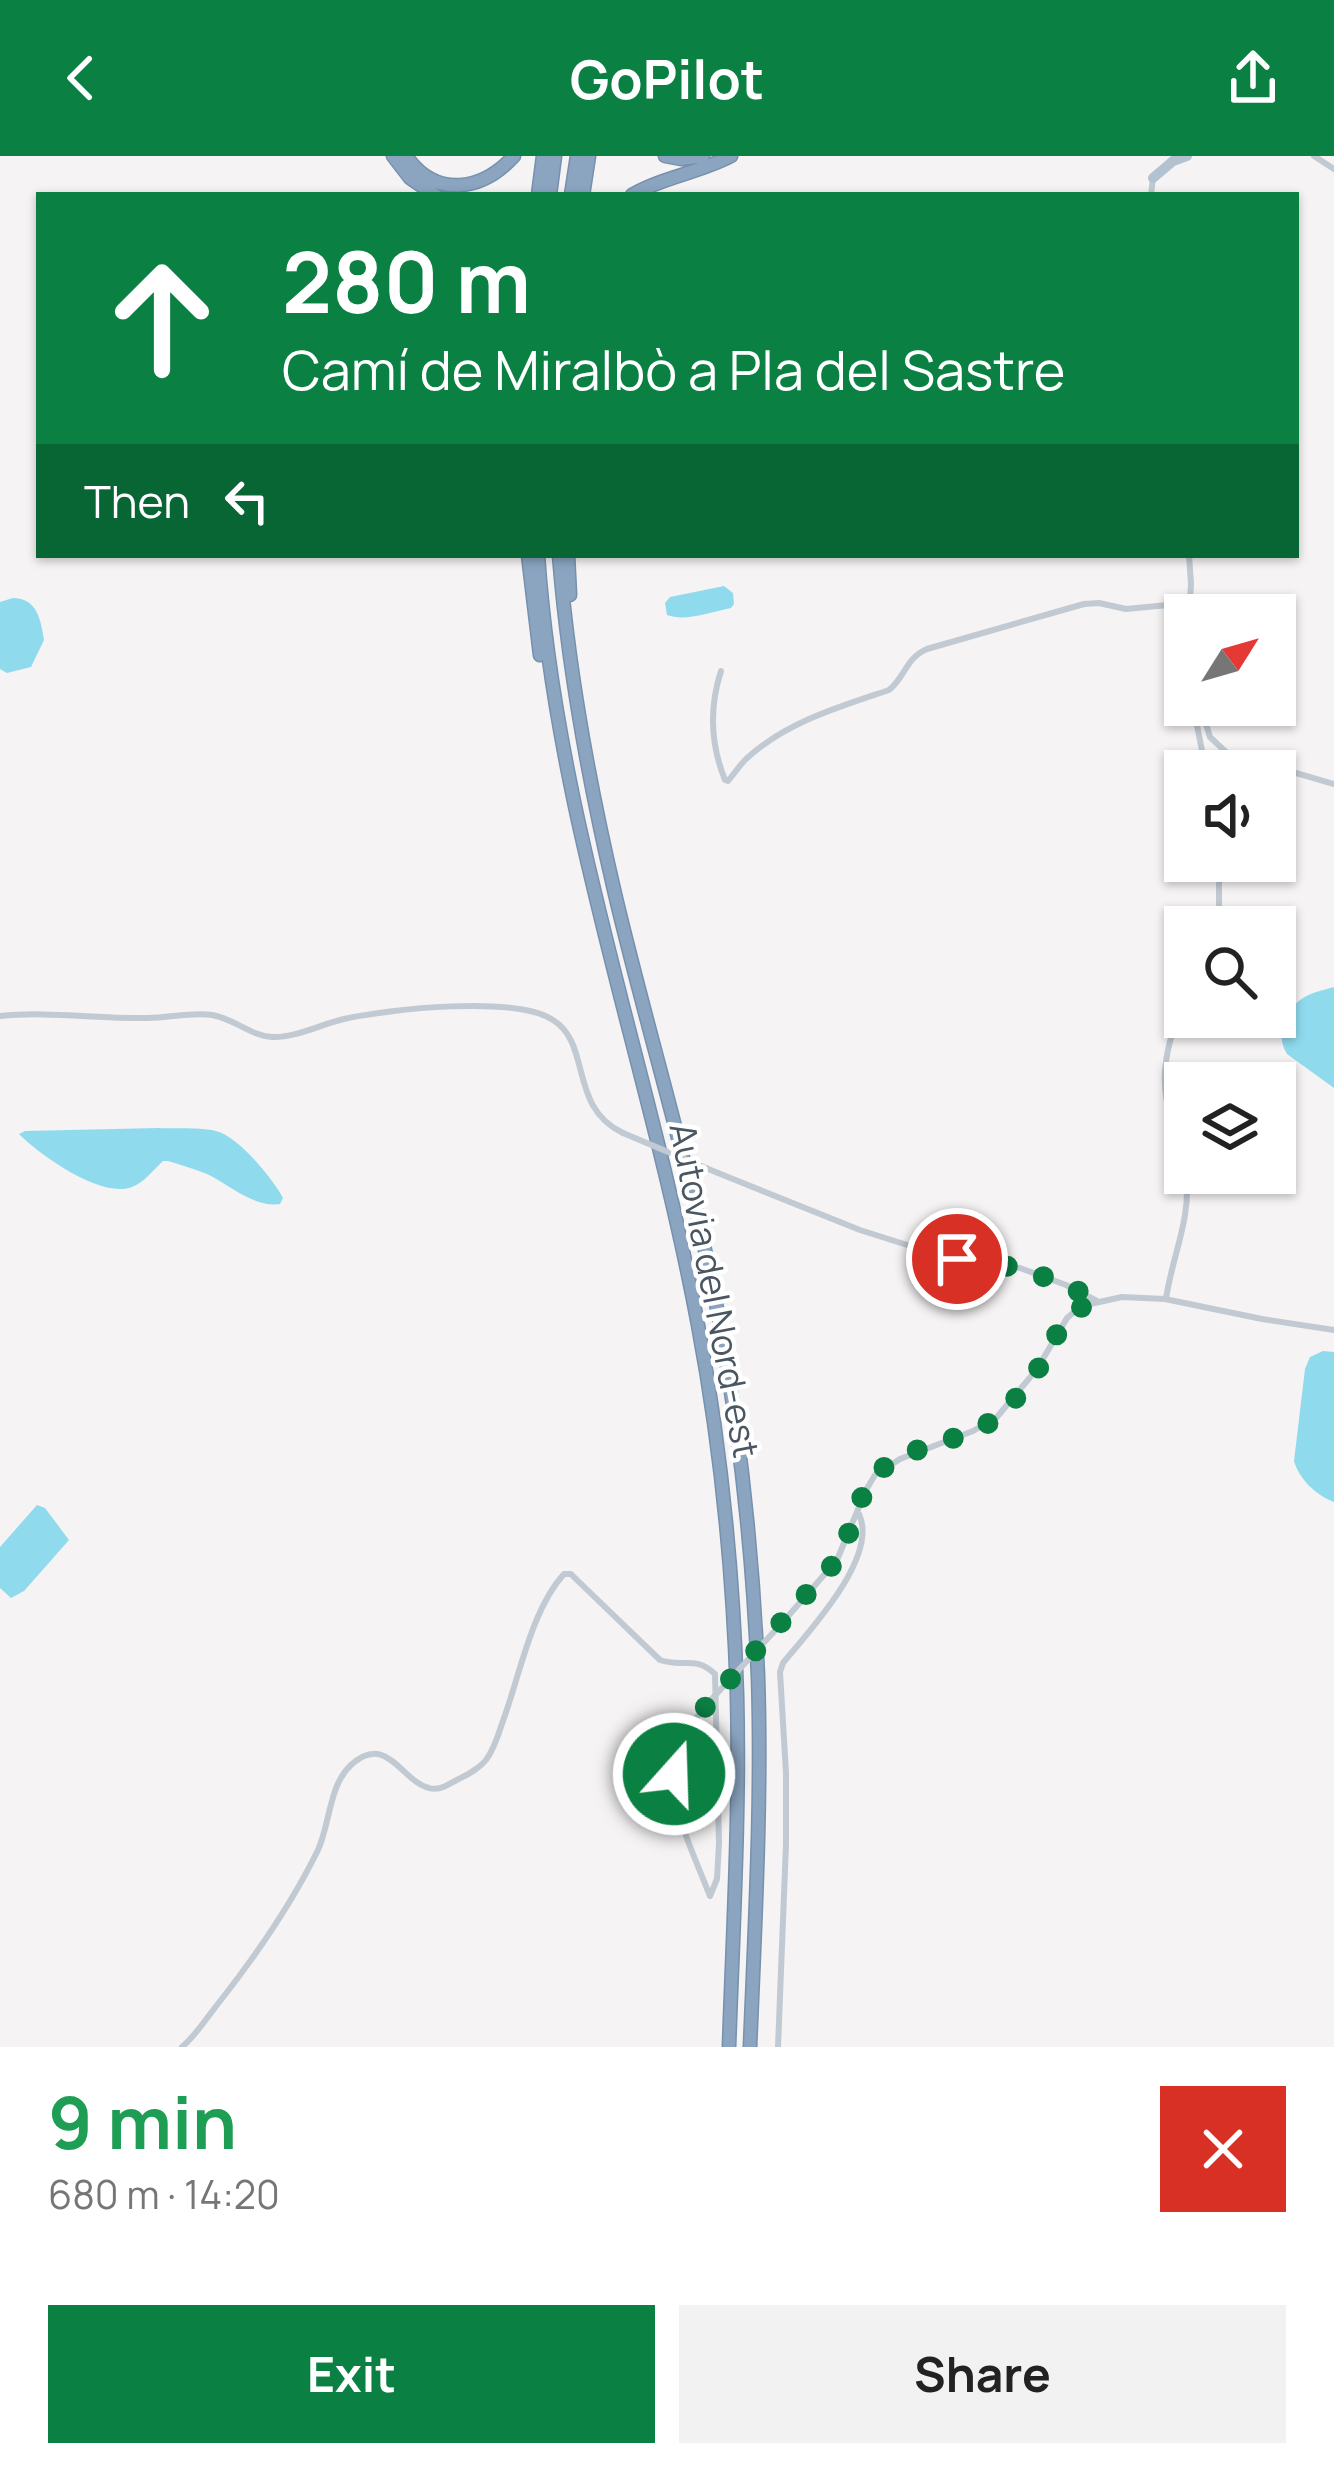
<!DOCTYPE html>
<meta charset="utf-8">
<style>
:root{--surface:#fff;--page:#f2f2f2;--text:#222;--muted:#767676;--accent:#0b8043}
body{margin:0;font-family:Manrope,sans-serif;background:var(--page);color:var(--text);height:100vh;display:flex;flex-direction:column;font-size:45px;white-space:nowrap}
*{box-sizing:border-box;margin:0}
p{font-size:39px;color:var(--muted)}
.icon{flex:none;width:66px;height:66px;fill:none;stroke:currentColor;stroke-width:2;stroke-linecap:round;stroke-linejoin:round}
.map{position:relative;height:1891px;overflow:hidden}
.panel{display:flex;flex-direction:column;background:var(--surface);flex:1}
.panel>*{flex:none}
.guide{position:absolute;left:36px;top:36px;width:1263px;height:366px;border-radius:0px;box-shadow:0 3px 9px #0004;background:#0b8043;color:#fff;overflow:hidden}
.needle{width:78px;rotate:53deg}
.buttons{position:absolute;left:1164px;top:438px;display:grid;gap:24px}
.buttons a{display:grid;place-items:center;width:132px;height:132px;border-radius:0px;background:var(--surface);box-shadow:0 3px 9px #0004;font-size:60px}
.pin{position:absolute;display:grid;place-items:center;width:102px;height:102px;color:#fff;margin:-51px;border:6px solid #fff;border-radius:50%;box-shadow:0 3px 12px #0007}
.me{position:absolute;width:132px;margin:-66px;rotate:20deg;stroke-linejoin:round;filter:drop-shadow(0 0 9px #0008)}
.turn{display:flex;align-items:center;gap:42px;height:252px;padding:0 48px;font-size:54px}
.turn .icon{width:156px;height:156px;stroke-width:2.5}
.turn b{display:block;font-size:84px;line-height:102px}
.then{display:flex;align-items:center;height:114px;padding:0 48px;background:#0003;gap:24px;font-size:45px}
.round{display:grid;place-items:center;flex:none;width:126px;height:126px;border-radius:0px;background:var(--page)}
.summary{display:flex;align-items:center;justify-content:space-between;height:204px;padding:0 48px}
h1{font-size:72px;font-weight:700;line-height:90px;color:#1e9e55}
.action{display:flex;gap:24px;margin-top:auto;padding:24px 48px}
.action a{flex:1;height:138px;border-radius:0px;background:var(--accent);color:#fff;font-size:48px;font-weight:700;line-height:138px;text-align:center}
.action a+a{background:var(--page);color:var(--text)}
header{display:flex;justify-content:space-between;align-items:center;height:156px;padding:0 48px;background:var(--accent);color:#fff;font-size:54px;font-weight:700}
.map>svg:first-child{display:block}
</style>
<header><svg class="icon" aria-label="back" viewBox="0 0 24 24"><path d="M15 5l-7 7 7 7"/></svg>GoPilot<svg class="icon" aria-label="share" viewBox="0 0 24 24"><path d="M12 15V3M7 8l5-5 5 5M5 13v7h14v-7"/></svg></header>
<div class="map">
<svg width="1334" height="1891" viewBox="0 0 1334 1891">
<rect width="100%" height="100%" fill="#f5f3f3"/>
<path fill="#90daee" d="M724 430 733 437 734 448 731 452C711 456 685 466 667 459L665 447 670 441Z
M13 442C37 442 41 464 44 484L31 511 7 517 0 513V446Z
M1334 831V932L1287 898C1275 880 1284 854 1303 842 1312 836 1324 834 1334 831Z
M159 972C176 973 199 971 216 975 238 980 273 1023 283 1042L280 1048C254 1052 230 1029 207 1018 195 1013 181 1009 168 1005H163C153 1014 145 1026 132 1031 101 1043 40 999 19 978L25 975Z
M1323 1195 1334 1196V1346C1316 1339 1299 1323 1294 1305L1305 1213 1310 1201Z
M37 1349 45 1352 69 1384 24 1435 11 1442 0 1432V1391Z"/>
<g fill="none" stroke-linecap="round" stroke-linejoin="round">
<defs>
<path id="motorway" d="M393 0 410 22 435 39
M406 0C436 43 482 35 514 0
M665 0 681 3 703 0
M538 39 543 0
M550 39 555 0
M571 39 577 0
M583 39 589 0
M632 39C663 21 699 17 731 0
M528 399 540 499
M538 399C556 663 650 911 698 1169 721 1291 733 1414 737 1538 740 1656 733 1773 729 1891
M559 399C568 513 589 627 615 738 649 882 694 1023 720 1169 741 1285 753 1402 758 1520 762 1644 755 1767 750 1891
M568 399 570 439"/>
</defs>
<use href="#motorway" stroke="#7690ad" stroke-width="15"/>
<path stroke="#c1cad2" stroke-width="6" d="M1314 0 1334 13
M1151 39 1153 22
M1189 459 1191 428 1189 399
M721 515C709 552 710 587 725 624L728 625C734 618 739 610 746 603 786 566 839 551 889 534 905 521 906 502 927 493L1084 448 1099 447 1126 453 1189 447
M1193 549 1206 615
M1200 549 1210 581 1227 597 1334 628
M1216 615 1232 599
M1219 705V771
M1185 845C1171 875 1160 913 1167 946 1171 968 1180 989 1185 1010
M0 860C49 855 98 863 148 862 169 862 191 856 212 859 233 862 251 880 272 881 296 882 321 868 344 863 389 853 515 839 553 864 592 888 568 951 623 977
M718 1017 860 1074 945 1101 1020 1112 1066 1129 1097 1145
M1166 1143C1172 1100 1192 1062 1186 1017
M783 1466 837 1404 866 1334 875 1319 900 1303 973 1275 997 1261 1037 1213 1067 1162 1081 1150 1122 1141 1165 1143 1262 1163 1334 1174
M709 1546C648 1614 681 1666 710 1740
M182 1891C196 1879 206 1863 217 1849 255 1801 291 1749 318 1694 330 1668 329 1629 351 1609 387 1576 401 1625 429 1632 439 1635 447 1629 455 1625 466 1619 478 1614 486 1604 495 1592 499 1576 504 1562 520 1518 532 1453 564 1418H571L577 1424 660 1504C683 1512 695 1499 715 1518L719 1687 717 1723 710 1740
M778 1891 786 1688V1617L780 1516 783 1507C810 1474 879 1401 859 1358"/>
<path stroke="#b3c2d1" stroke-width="10" d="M1153 22 1173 5 1187 0"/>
<use href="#motorway" stroke="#8ba5c1" stroke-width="12"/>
<path stroke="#c1cad2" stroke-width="6" d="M623 977 718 1017
M709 1546 783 1466"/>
</g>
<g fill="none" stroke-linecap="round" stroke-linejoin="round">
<path stroke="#0b8043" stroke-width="21" stroke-dasharray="0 37.8" d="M674 1618 680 1588 692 1566 837 1404C852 1378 856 1341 876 1319 907 1285 967 1289 1002 1257 1017 1242 1032 1223 1043 1205 1060 1176 1061 1156 1097 1145L1066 1129 1020 1112 957 1103"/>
</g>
<g text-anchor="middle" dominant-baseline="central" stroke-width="9" stroke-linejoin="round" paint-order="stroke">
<g font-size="36" fill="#4a5661" stroke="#fff">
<text transform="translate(715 1134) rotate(79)">Autovia del Nord-est</text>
</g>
</g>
</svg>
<div class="buttons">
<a><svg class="needle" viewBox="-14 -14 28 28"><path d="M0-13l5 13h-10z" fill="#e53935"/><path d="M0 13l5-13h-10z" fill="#767676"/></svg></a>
<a><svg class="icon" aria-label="sound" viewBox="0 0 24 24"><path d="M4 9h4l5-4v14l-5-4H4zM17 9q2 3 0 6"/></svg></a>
<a><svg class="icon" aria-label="search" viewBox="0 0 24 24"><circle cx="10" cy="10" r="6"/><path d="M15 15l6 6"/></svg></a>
<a><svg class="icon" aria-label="layers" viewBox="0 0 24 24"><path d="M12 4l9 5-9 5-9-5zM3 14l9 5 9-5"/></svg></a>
</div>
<div class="pin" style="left:957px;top:1103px;background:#d93025"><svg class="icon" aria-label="arrive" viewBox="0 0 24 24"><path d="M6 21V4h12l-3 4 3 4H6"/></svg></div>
<svg class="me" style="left:674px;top:1618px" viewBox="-20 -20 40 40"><circle r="17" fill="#0b8043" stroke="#fff" stroke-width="3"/><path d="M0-11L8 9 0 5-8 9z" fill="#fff"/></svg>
<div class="guide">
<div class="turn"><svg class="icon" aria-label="ahead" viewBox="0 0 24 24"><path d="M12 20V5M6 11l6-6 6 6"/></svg><div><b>280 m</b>Camí de Miralbò a Pla del Sastre</div></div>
<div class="then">Then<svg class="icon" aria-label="left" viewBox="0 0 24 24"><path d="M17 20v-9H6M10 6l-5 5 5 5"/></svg></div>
</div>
</div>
<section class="panel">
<div class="summary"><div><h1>9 min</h1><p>680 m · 14:20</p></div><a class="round" style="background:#d93025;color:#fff"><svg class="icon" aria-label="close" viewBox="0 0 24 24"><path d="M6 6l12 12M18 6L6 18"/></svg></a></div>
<div class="action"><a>Exit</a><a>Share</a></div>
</section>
